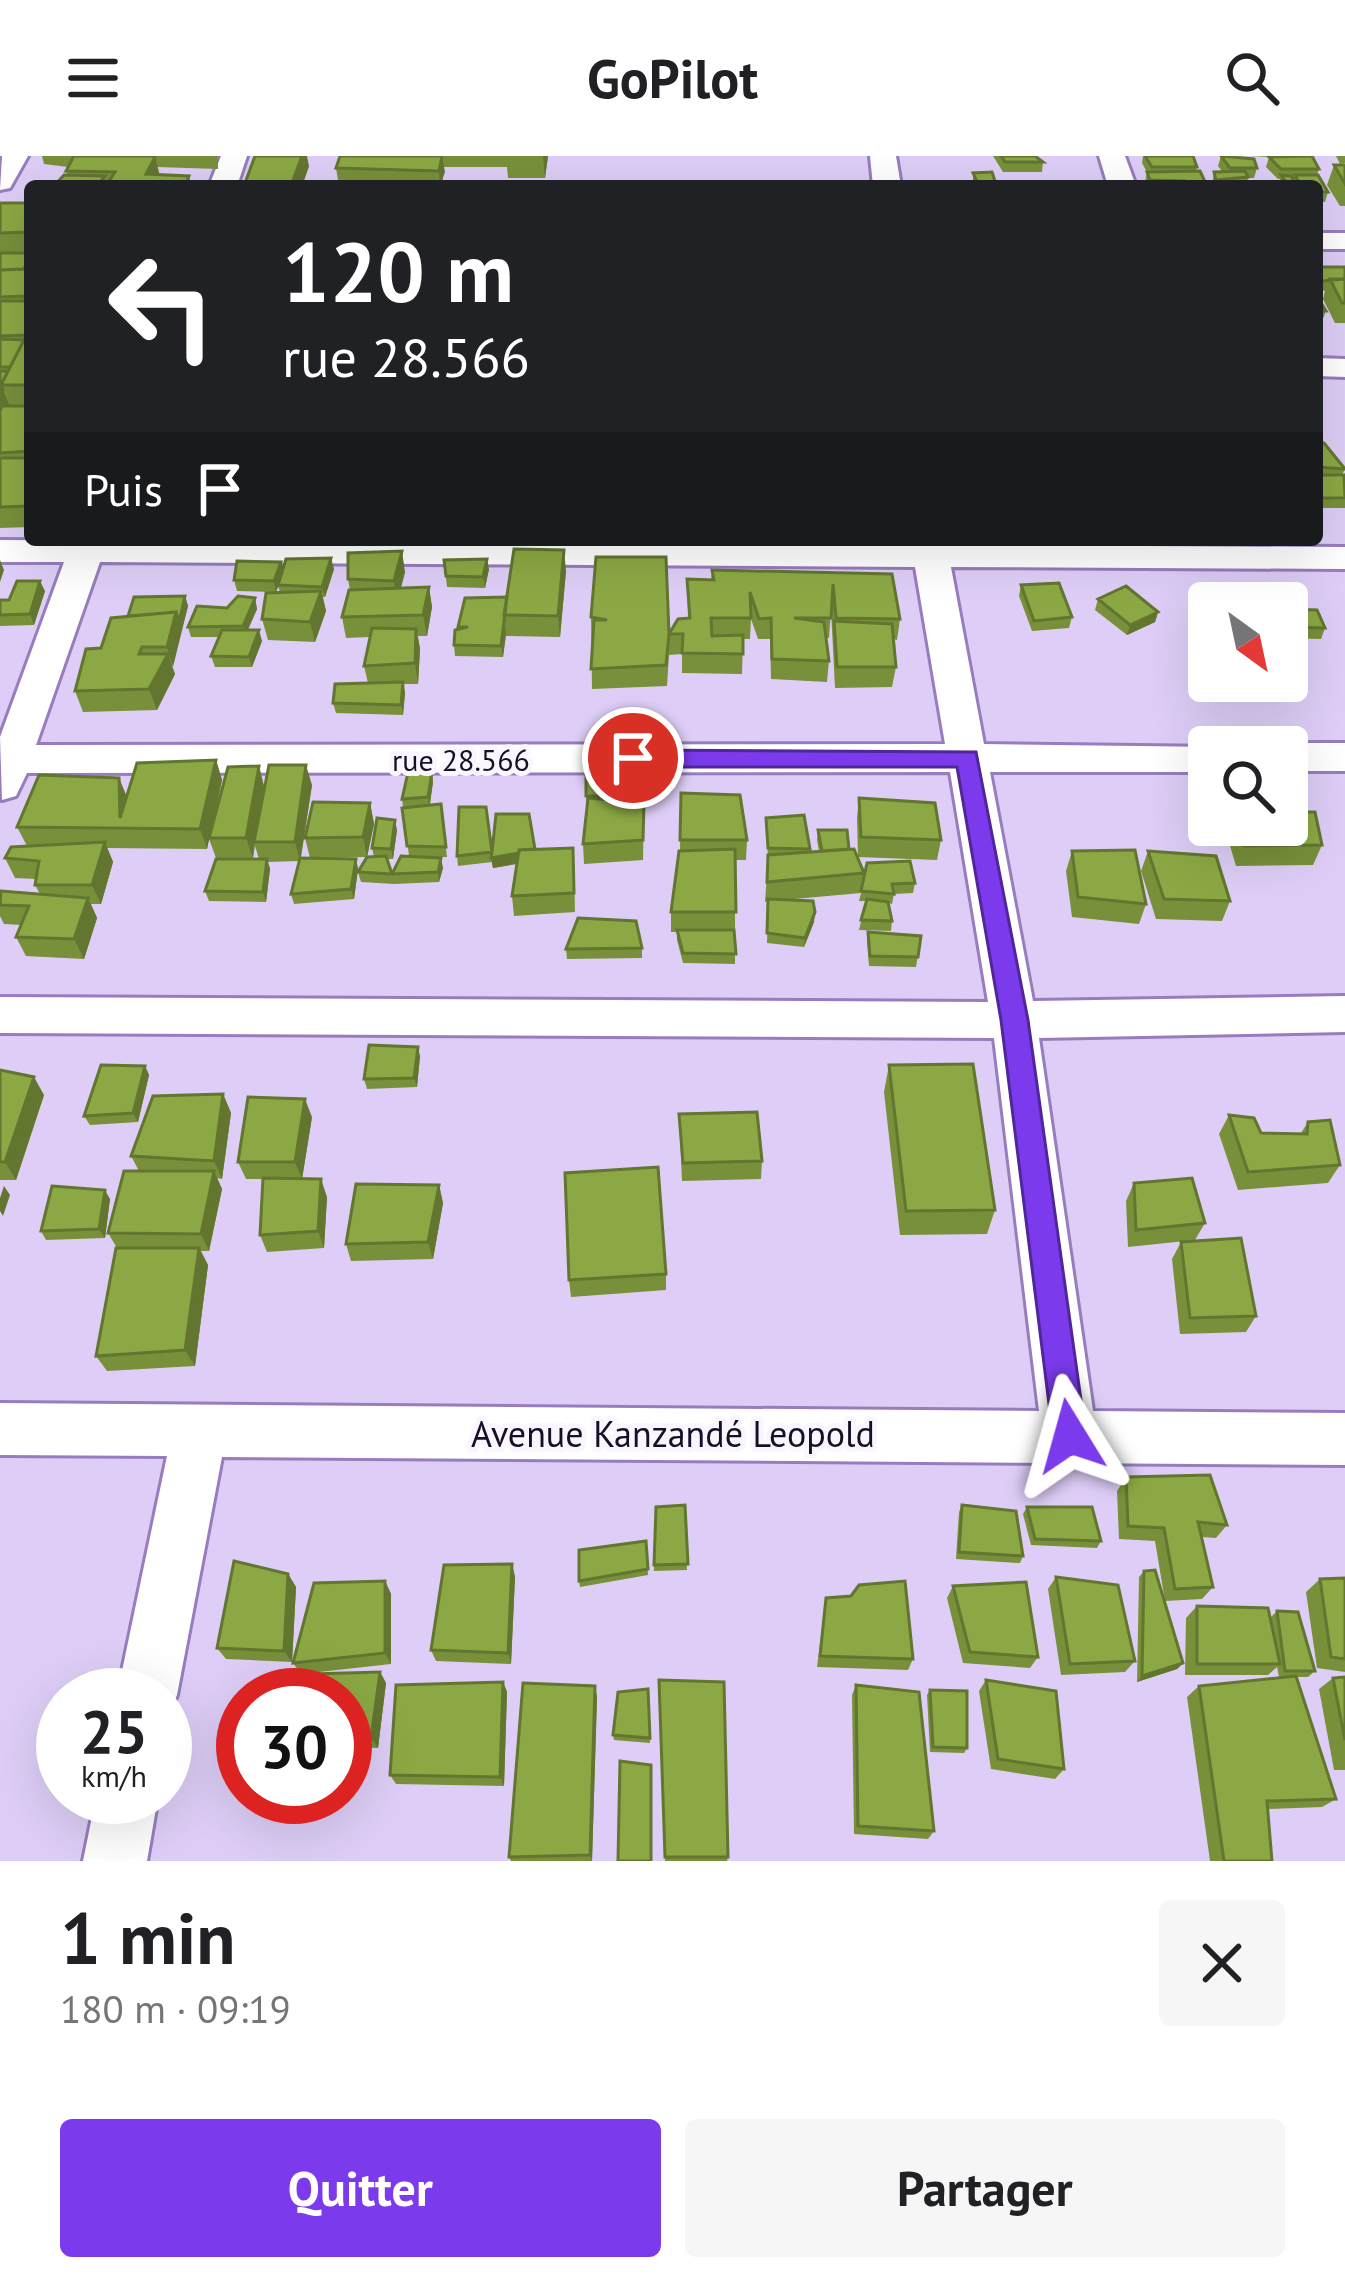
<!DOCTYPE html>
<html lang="fr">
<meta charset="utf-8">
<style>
:root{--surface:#fff;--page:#f6f6f6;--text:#202124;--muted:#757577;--accent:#7c3aed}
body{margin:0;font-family:"PT Sans",sans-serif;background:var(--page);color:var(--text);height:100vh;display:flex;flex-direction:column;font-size:45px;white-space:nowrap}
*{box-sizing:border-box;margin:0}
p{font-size:39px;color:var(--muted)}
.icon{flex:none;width:66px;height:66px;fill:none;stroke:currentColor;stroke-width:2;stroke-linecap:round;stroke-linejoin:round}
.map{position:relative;height:1705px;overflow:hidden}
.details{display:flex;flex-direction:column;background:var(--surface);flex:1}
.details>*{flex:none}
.top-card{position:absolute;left:24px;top:24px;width:1299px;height:366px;border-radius:12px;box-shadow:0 12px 48px #0002;background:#202124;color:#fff;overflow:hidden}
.needle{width:78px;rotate:147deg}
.tools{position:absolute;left:1188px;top:426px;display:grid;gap:24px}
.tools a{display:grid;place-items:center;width:120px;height:120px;border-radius:12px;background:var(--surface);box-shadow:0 12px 48px #0002;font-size:60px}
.speed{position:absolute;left:36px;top:1512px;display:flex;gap:24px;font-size:60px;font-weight:700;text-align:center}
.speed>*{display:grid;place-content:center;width:156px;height:156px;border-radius:50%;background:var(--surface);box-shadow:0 12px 48px #0002;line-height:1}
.speed small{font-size:30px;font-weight:400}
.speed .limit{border:18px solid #d22;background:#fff;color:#111}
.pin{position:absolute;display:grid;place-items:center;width:102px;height:102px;color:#fff;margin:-51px;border:6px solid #fff;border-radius:50%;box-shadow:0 3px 12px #0007}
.me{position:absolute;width:132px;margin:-66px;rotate:352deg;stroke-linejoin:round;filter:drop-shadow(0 0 9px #0008)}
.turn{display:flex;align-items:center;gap:42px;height:252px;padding:0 60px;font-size:54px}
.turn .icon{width:156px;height:156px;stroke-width:2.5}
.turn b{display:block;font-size:84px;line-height:102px}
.then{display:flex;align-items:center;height:114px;padding:0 60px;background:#0003;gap:24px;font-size:45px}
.round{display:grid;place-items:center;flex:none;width:126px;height:126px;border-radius:12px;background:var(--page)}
.headline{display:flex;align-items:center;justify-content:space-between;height:204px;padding:0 60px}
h1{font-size:72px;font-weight:700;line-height:90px}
.action{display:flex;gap:24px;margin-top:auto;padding:24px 60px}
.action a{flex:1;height:138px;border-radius:12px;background:var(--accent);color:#fff;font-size:48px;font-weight:700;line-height:138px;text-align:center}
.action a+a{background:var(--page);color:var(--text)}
header{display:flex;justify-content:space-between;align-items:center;height:156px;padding:0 60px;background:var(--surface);font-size:54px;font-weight:700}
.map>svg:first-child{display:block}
</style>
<header><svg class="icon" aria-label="menu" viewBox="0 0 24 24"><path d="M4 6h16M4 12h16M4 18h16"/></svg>GoPilot<svg class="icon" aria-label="search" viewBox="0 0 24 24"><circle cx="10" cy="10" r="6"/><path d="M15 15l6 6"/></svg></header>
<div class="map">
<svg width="1345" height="1705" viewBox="0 0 1345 1705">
<rect width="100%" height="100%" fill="#decef7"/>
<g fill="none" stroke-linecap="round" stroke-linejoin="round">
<defs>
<path id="minor" d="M2 0H28L10 32 0 34Z
M221 0H247L237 30H209Z
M870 0H896L901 30H873Z
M1099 0H1125L1136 30H1108Z
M1317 77H1345V93H1317Z
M1317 202 1345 203V221L1317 220Z
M0 384 911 389V384H945L946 389 1345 391V413L951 411 984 588 1219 591H1209V616H990L1033 845 1345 840V876L1039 882 1093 1255 1345 1257V1309L222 1301 177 1539 168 1560 165 1539H117L167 1300 0 1299V1247L1039 1255 994 882 0 877V841L988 846 950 616 27 617 16 640 2 644 0 581 64 406H0ZM100 406 915 411 945 588 36 589Z
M1287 587H1345V615H1287V591H1274Z
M96 1641H158L147 1705H83Z"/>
</defs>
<use href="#minor" stroke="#977dbd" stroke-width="6"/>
<use href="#minor" fill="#fff" fill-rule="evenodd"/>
</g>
<path fill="#78903a" d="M42 0H218V13L157 11 159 19 189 20 191 30H54L67 19 66 15 68 11 44 8Z
M340 0H548L545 22H508L507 11H444L442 30H339L336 12Z
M993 0H1037L1043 6 1042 16H1003Z
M1143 0H1193L1197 11 1196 15 1207 30H1146L1145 26 1147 16 1142 7Z
M1221 0 1257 12 1254 22H1248L1246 30H1212L1214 16 1222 15 1218 10Z
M1251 0H1312L1319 13 1317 19 1328 36 1325 46H1317V30H1272L1273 26H1280V23H1278L1266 11 1269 1Z
M1336 0H1345V7L1340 8Z
M1334 9H1345V50H1340L1327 29Z
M309 10 302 30H246L245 27Z
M973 17 996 28V30H973Z
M0 47H30V96L0 97Z
M0 97H30V371L0 372Z
M1317 111H1345V167H1335L1323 143 1325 135 1317 133Z
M1317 140 1326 155 1322 165H1317Z
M1317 287 1345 313 1342 319 1345 322V352H1317Z
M444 404 489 413 485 432 447 431Z
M283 413H334L325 441H323L326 455 315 486 268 484 262 463 280 436 278 430 276 436 237 435 234 424Z
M712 414 892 418 900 463 897 484 893 483 896 511 892 531 835 532 831 454 829 482H826L829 505 827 526 771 523 770 483H758L751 463 750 483H743L742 518 682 517V498L669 499 667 530 592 533 591 461 669 478 688 463 687 423 711 424Z
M566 415 560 481 506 480V478L503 501 455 500 454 489 458 471 507 441Z
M405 416 401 432 429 431 432 451 427 480H418L420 493 418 528H404L405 537 403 559 336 557 333 547 368 527 364 510 370 481 346 482 342 461 350 434 348 423Z
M1021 429 1072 461 1069 472 1032 475 1019 440Z
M45 435 34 469 0 470V444H9Z
M185 440 188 450 172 511 175 518 157 554 83 556 75 535 101 492 128 460Z
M255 442 257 453 248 474 262 485 252 511H215L211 500 219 481H191L188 471 227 452Z
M1098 443 1158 456 1155 466 1127 479 1095 454Z
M1287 453 1325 472 1321 483 1287 482Z
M216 604 222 624 213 667 259 610 264 630 312 629 301 702 356 703 358 713 354 743 294 748 291 738 300 705 268 706 270 713 266 746 209 745 205 735 259 703 255 690 253 702H216L209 683 207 693 107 692 113 706 101 748H91L97 762 84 803 26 800 16 781 21 769 4 768 0 760V737L40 738 35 729 36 723 15 722 5 702 27 690 17 671 119 622 127 641Z
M606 620 607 644 644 647 643 704 584 708 583 688 587 651 586 640Z
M433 626 430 649 441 648 447 701H419L443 712 439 726 394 728 361 726 358 716 374 701 372 692 397 674 393 703H387L392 718 409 700 402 643Z
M681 637 747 684 746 704H735V808L683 807 677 784V776H671V756L680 695Z
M859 642 941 684 937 704 858 701 857 662Z
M370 647 374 668 367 701 310 702 305 682Z
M766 662 810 693 809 696 819 695 817 684 818 674 849 693 864 717 915 727 913 737 894 738 892 748 888 747 892 765 891 775 859 774 866 745H859L861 737 783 744 814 766 804 791 767 787 768 745 765 746 768 702Z
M1229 669H1287L1322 689 1313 709 1236 710 1226 676Z
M535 693 574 712 575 756 514 760 512 740 517 708 493 712 492 706 458 710 457 700Z
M1072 695 1146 748 1139 768 1072 761 1066 715Z
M1148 695 1230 745 1222 765 1156 763 1141 715Z
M868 776 921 780 916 811 869 810 867 786Z
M642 792V802L567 803 566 793Z
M420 900 417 931 367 933 364 923Z
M889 909 995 1054 987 1078 900 1079 884 936Z
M145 910 149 919 138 966 90 969 84 960Z
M0 914 44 939 16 1024H0Z
M223 938 231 957 222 1023 217 1022 222 1033 209 1095H201L208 1109 195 1210 107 1215 96 1200 117 1092 108 1077 139 1015 131 1000Z
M679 958 762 1005 761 1023 682 1025Z
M1229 959 1261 977H1301L1308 966 1340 1009 1328 1027 1238 1034 1219 978Z
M312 961 302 1023 327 1041 324 1092 267 1096 260 1079 262 1023H246L238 1006Z
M1134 1027 1205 1067 1195 1084 1128 1091 1126 1045Z
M439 1029 443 1047 433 1103 351 1105 346 1088Z
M110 1043 105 1082 46 1084 41 1075Z
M1181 1086 1256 1160 1246 1176 1180 1178 1172 1103Z
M666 1118V1134L571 1141 569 1124Z
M1126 1321 1227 1369 1216 1382 1201 1381 1213 1431 1202 1443 1165 1445 1155 1385 1119 1383 1117 1335Z
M685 1349 687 1414 654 1415 656 1351Z
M962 1349 1023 1400 1020 1407 956 1403 959 1356Z
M1027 1351 1101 1385 1097 1392 1031 1389 1023 1358Z
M646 1385 648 1419 580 1431 579 1425Z
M512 1408 515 1421 511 1508 436 1505 431 1494Z
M1144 1415 1183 1507 1177 1513 1137 1526 1139 1421Z
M288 1418 296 1431 292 1506 226 1503 217 1492Z
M1056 1421 1135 1505 1125 1516 1061 1519 1048 1433Z
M1345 1422V1516L1317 1512 1306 1436 1320 1423Z
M385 1425 391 1438V1508L301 1518 293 1507Z
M953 1430 1038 1501 1030 1512 963 1507 947 1442Z
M826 1442 913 1503 908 1514 817 1511Z
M1197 1450 1271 1461 1277 1455 1315 1515 1308 1521H1296L1336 1643 1322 1651 1268 1653 1272 1705H1210L1187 1541 1199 1530 1287 1521H1279L1277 1511 1268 1519H1185L1186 1462Z
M380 1516 386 1527 378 1592 345 1591V1539Z
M1345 1521V1614H1334L1319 1533 1333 1522Z
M659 1524 728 1701 727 1705H665Z
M986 1524 1064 1613 1055 1623 991 1613 979 1535Z
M503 1526 507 1536 504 1630 396 1628 390 1619Z
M856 1529 934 1675 928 1683 854 1678 852 1539Z
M595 1530 597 1541 592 1705H511L509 1701Z
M648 1533 650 1587 614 1584 613 1579Z
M930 1534 967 1592 964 1597 930 1596 927 1539Z"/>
<path fill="#627630" d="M302 0H307L309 10 302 30H293Z
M442 0 445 16 440 30 439 15Z
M543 0H548L545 22Z
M155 1 160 20 146 18Z
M3 234 11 254 0 264V241Z
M564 394 566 415 560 481 558 460Z
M402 395 405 416 397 446 394 425Z
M331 402 334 413 325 441 322 431Z
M487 403 489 413 485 432 483 421Z
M0 404 4 414 0 426Z
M281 406 284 416 276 436 274 425Z
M40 425 45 435 34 469 30 458Z
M429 431 432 451 427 480 423 459Z
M321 435 326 455 315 486 310 466Z
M185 440 188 450 173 511 167 491 176 456Z
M255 442 257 453 245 480 243 470Z
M1158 456 1155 466 1127 479 1130 469Z
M505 468 506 478 503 501 501 490Z
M416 473 420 493 418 528 415 507Z
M259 474 262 485 252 511 249 501Z
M168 498 175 518 157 554 149 533Z
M403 526 405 537 403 559 401 549Z
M216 604 222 624 207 693 200 673Z
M306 609 312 629 300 705 295 686Z
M259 610 264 631 254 686 253 702 246 682Z
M432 616 433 626 429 652 428 641Z
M119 622 127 642 120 662Z
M370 647 374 668 367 701 363 681Z
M395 664 397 674 393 703 391 693Z
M105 686 113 706 101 748 92 729Z
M536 694 537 704 493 712 491 702Z
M441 702 443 712 439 726 438 716Z
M267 703 270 713 266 746 263 736Z
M356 703 358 713 354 743 351 733Z
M88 742 97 762 84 803 74 783Z
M815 756 814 766 804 791 805 782Z
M418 891 420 900 417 931 414 922Z
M145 910 149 919 138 966 133 957Z
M34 921 44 939 16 1024 5 1006Z
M223 938 231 957 222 1023 214 1005Z
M305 943 312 961 302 1023 295 1006Z
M214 1015 222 1033 209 1095 201 1078Z
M321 1023 327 1041 324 1092 318 1075Z
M439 1029 443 1047 433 1103 428 1086Z
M4 1030 10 1039 3 1060 0 1055V1042Z
M105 1034 110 1043 105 1082 99 1073Z
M199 1092 208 1109 195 1210 185 1194Z
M512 1408 515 1421 511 1508 508 1497Z
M288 1418 296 1431 292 1506 284 1495Z
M385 1425 391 1438V1508L385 1497Z
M1183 1507 1177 1513 1137 1526 1142 1520Z
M380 1516 386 1527 378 1592 371 1582Z
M503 1526 507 1536 504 1630 500 1621Z
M595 1530 597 1541 592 1705 590 1699Z"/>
<path fill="#8ca844" stroke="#627630" stroke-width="3" d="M74 0H151L155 1 146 18 189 20 185 30H106L115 16 66 15Z
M255 0H302L292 27H245Z
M340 0H442L439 15 336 12Z
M1001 0H1035L1043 6H1005Z
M1145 0H1193L1197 11H1152Z
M1221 0 1254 3 1257 12H1230Z
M1312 0 1319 13H1281L1269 1Z
M1334 9H1345V28Z
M1200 15 1207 30H1188L1185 25 1150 24 1147 16Z
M1245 15 1248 21 1216 24 1214 16Z
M992 16 996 28H978L973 17Z
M64 19 105 20 97 30H54Z
M1281 19 1291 20 1297 30H1277L1273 26H1286Z
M1295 19H1318L1328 36H1317V30H1301Z
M0 47H30V76L0 77Z
M0 97H30V100L24 113 0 114Z
M1317 111H1345V123L1322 125 1317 119Z
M30 113V140L0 141V114Z
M1330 123H1345V147H1342Z
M1317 140 1326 155H1317Z
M0 145H30V176L27 179 0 180Z
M28 176H30V229H1Z
M0 183 24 184 10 211H0Z
M0 215H8L1 229 3 234 0 241Z
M2 250H30V295L0 297V255Z
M1317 287H1324L1345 313 1317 311Z
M0 302H30V350L0 351Z
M1317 319H1344L1345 342H1319L1317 336Z
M514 393 564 394 558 460 504 459Z
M402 395 394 425 348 423V397Z
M596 401H666L669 478 678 463 690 462 687 423 714 424 712 414 892 418 900 463 836 462 833 428 831 462H794L824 466 829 505 772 503 771 462 759 463 750 436 751 462H711L712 480 743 479V498L682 497 683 478H669L666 509 591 513 594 464H607L591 461Z
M331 402 322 431 278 429 286 403Z
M487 403 483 421 446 420 444 404Z
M237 405 281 406 274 425 234 424Z
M17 425H40L30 458 0 459V444H9Z
M1059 427 1072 461 1034 465 1021 429Z
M1126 430 1158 456 1130 469 1098 443Z
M429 431 423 459 342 461 349 434Z
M321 435 310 466 262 463 266 437Z
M185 440 179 466 176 456 128 460 134 441Z
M238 440 255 442 243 470 188 471 197 450 227 452Z
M507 441 501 490 454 489 455 474 468 471H458L465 442Z
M1287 453 1317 454 1325 472 1287 471Z
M176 456 167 491H142L139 498H168L149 533 75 535 86 493 101 492 111 462Z
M834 465 892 468 896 511H837Z
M372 472 416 473 415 507 364 510Z
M222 474H259L249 501 211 500Z
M403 526 401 549 333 547 335 528Z
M216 604 200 673 17 671 39 619 119 622 120 662 137 607Z
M269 609H306L295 686H254Z
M259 610 246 682H209L228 611Z
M409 612 432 616 428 641 402 643Z
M586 617 606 620 607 640H586Z
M681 637 740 639 747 684H680Z
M588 642 644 647 643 684 583 688Z
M859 642 935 647 941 684 861 681Z
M313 646 370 647 363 681 305 682Z
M441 648 446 691 407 690 402 652Z
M459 651H486L492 696 496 658H529L535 693 519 694V697L491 702 492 696 457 700Z
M1287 656H1315L1322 689 1244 690 1238 669H1287Z
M804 659 810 693 768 692 766 662Z
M377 662 395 664 391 693 372 692Z
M818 674H847L849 693 822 695Z
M105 686 92 729H35L39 705 5 702 11 691Z
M573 692 574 737 512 740 519 694Z
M735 693 736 756H671L679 695Z
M854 693 864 717 767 726 768 699Z
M1135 694 1146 748 1078 741 1072 695Z
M1148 695 1216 700 1230 745 1164 743Z
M386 700 392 718 358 716 367 701Z
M401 700 441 702 438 716 392 718Z
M300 702 356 703 351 733 291 738Z
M216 703H267L263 736 205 735Z
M910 705 915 727 892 728 894 738 861 735 867 707Z
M1 735 88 742 74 783 16 781 29 750 0 749Z
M768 743 813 745 815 756 805 782 767 777Z
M867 743 888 746 892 765 861 764Z
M578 762 636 765 642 792 566 793Z
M677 774H734L736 798 683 797Z
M868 776 921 780 918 801 870 800Z
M369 889 418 891 414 922 364 923Z
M973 908 995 1054 906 1055 889 909Z
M101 909 145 910 133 957 84 960Z
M0 914 34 921 5 1006H0Z
M223 938 214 1005 131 1000 153 940Z
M248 941 305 943 295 1006H238Z
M757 956 762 1005 683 1007 679 958Z
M1229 959 1254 962 1261 977 1307 978 1308 966 1330 964 1340 1009 1248 1016Z
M658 1011 666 1118 569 1124 565 1017Z
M124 1015H214L201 1078 108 1077Z
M263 1022 321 1023 318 1075 260 1079Z
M1192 1022 1205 1067 1136 1074 1134 1027Z
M356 1028 439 1029 428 1086 346 1088Z
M52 1030 105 1034 99 1073 41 1075Z
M1241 1082 1256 1160 1190 1162 1181 1086Z
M116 1092H199L185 1194 96 1200Z
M1210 1319 1227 1369 1198 1366 1213 1431 1175 1433 1164 1372 1128 1370 1126 1321Z
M685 1349 688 1408 654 1409 656 1351Z
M962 1349 1016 1355 1023 1400 959 1396Z
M1027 1351H1092L1101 1385 1035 1383Z
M646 1385 648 1413 579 1425V1394Z
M234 1405 288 1418 284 1495 217 1492Z
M512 1408 508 1497 431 1494 444 1409Z
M1155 1414 1183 1507 1142 1520 1144 1415Z
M1056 1421 1118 1429 1135 1505 1070 1508Z
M1345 1422V1503L1331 1501 1320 1423Z
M385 1425V1497L293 1507 314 1427Z
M905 1425 913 1503 820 1500 826 1442 851 1440 859 1429Z
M1026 1426 1038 1501 970 1496 953 1430Z
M1197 1450 1268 1452 1280 1508H1197Z
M1277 1455 1298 1456 1315 1515H1285Z
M380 1516 371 1582H345V1539H250V1537L303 1529 310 1518Z
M1296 1520 1336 1643 1267 1645 1272 1705H1224L1199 1530Z
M1345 1521V1584L1333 1522Z
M659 1524 724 1526 728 1701H665Z
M986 1524 1056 1535 1064 1613 998 1603Z
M503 1526 500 1621 390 1619 396 1529Z
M523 1527 595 1530 590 1699 509 1701Z
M856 1529 919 1536 934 1675 858 1670Z
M648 1533 650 1582 613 1579 618 1536Z
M930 1534 967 1535V1592L933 1591Z
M243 1563V1605H232Z
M620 1605 651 1609V1705H618Z"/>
<path fill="#7c3aed" stroke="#51269a" stroke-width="3" d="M633 594 976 596 1028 864 1086 1280 1081 1291 1070 1296 1058 1291 1053 1280 1001 864 957 611H633L621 602Z"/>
<g text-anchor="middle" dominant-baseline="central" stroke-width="10" stroke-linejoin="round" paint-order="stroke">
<g font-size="30" fill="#190e27" stroke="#f9f6fd">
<text x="461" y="603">rue 28.566</text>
</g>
<g font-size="36" fill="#190e27" stroke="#f9f6fd">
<text x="673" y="1277">Avenue Kanzandé Leopold</text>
</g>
</g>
</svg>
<div class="tools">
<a><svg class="needle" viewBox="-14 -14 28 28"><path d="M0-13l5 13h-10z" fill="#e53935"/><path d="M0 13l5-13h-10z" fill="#757577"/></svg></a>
<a><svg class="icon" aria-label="search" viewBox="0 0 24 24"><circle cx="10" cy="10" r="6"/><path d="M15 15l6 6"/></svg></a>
</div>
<div class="speed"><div>25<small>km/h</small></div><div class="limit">30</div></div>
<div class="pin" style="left:633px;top:602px;background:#d93025"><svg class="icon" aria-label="arrive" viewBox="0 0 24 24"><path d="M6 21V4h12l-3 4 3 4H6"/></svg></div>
<svg class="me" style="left:1070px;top:1280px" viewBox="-20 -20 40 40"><path d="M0-17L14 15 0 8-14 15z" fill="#7c3aed" stroke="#fff" stroke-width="4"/></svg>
<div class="top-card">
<div class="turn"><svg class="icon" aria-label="left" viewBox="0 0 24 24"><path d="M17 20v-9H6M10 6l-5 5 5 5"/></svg><div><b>120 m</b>rue 28.566</div></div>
<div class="then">Puis<svg class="icon" aria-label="arrive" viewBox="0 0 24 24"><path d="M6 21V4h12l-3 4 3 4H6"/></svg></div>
</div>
</div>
<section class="details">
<div class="headline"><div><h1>1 min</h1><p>180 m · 09:19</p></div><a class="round"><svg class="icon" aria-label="close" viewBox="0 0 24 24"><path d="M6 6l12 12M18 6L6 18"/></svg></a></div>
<div class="action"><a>Quitter</a><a>Partager</a></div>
</section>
